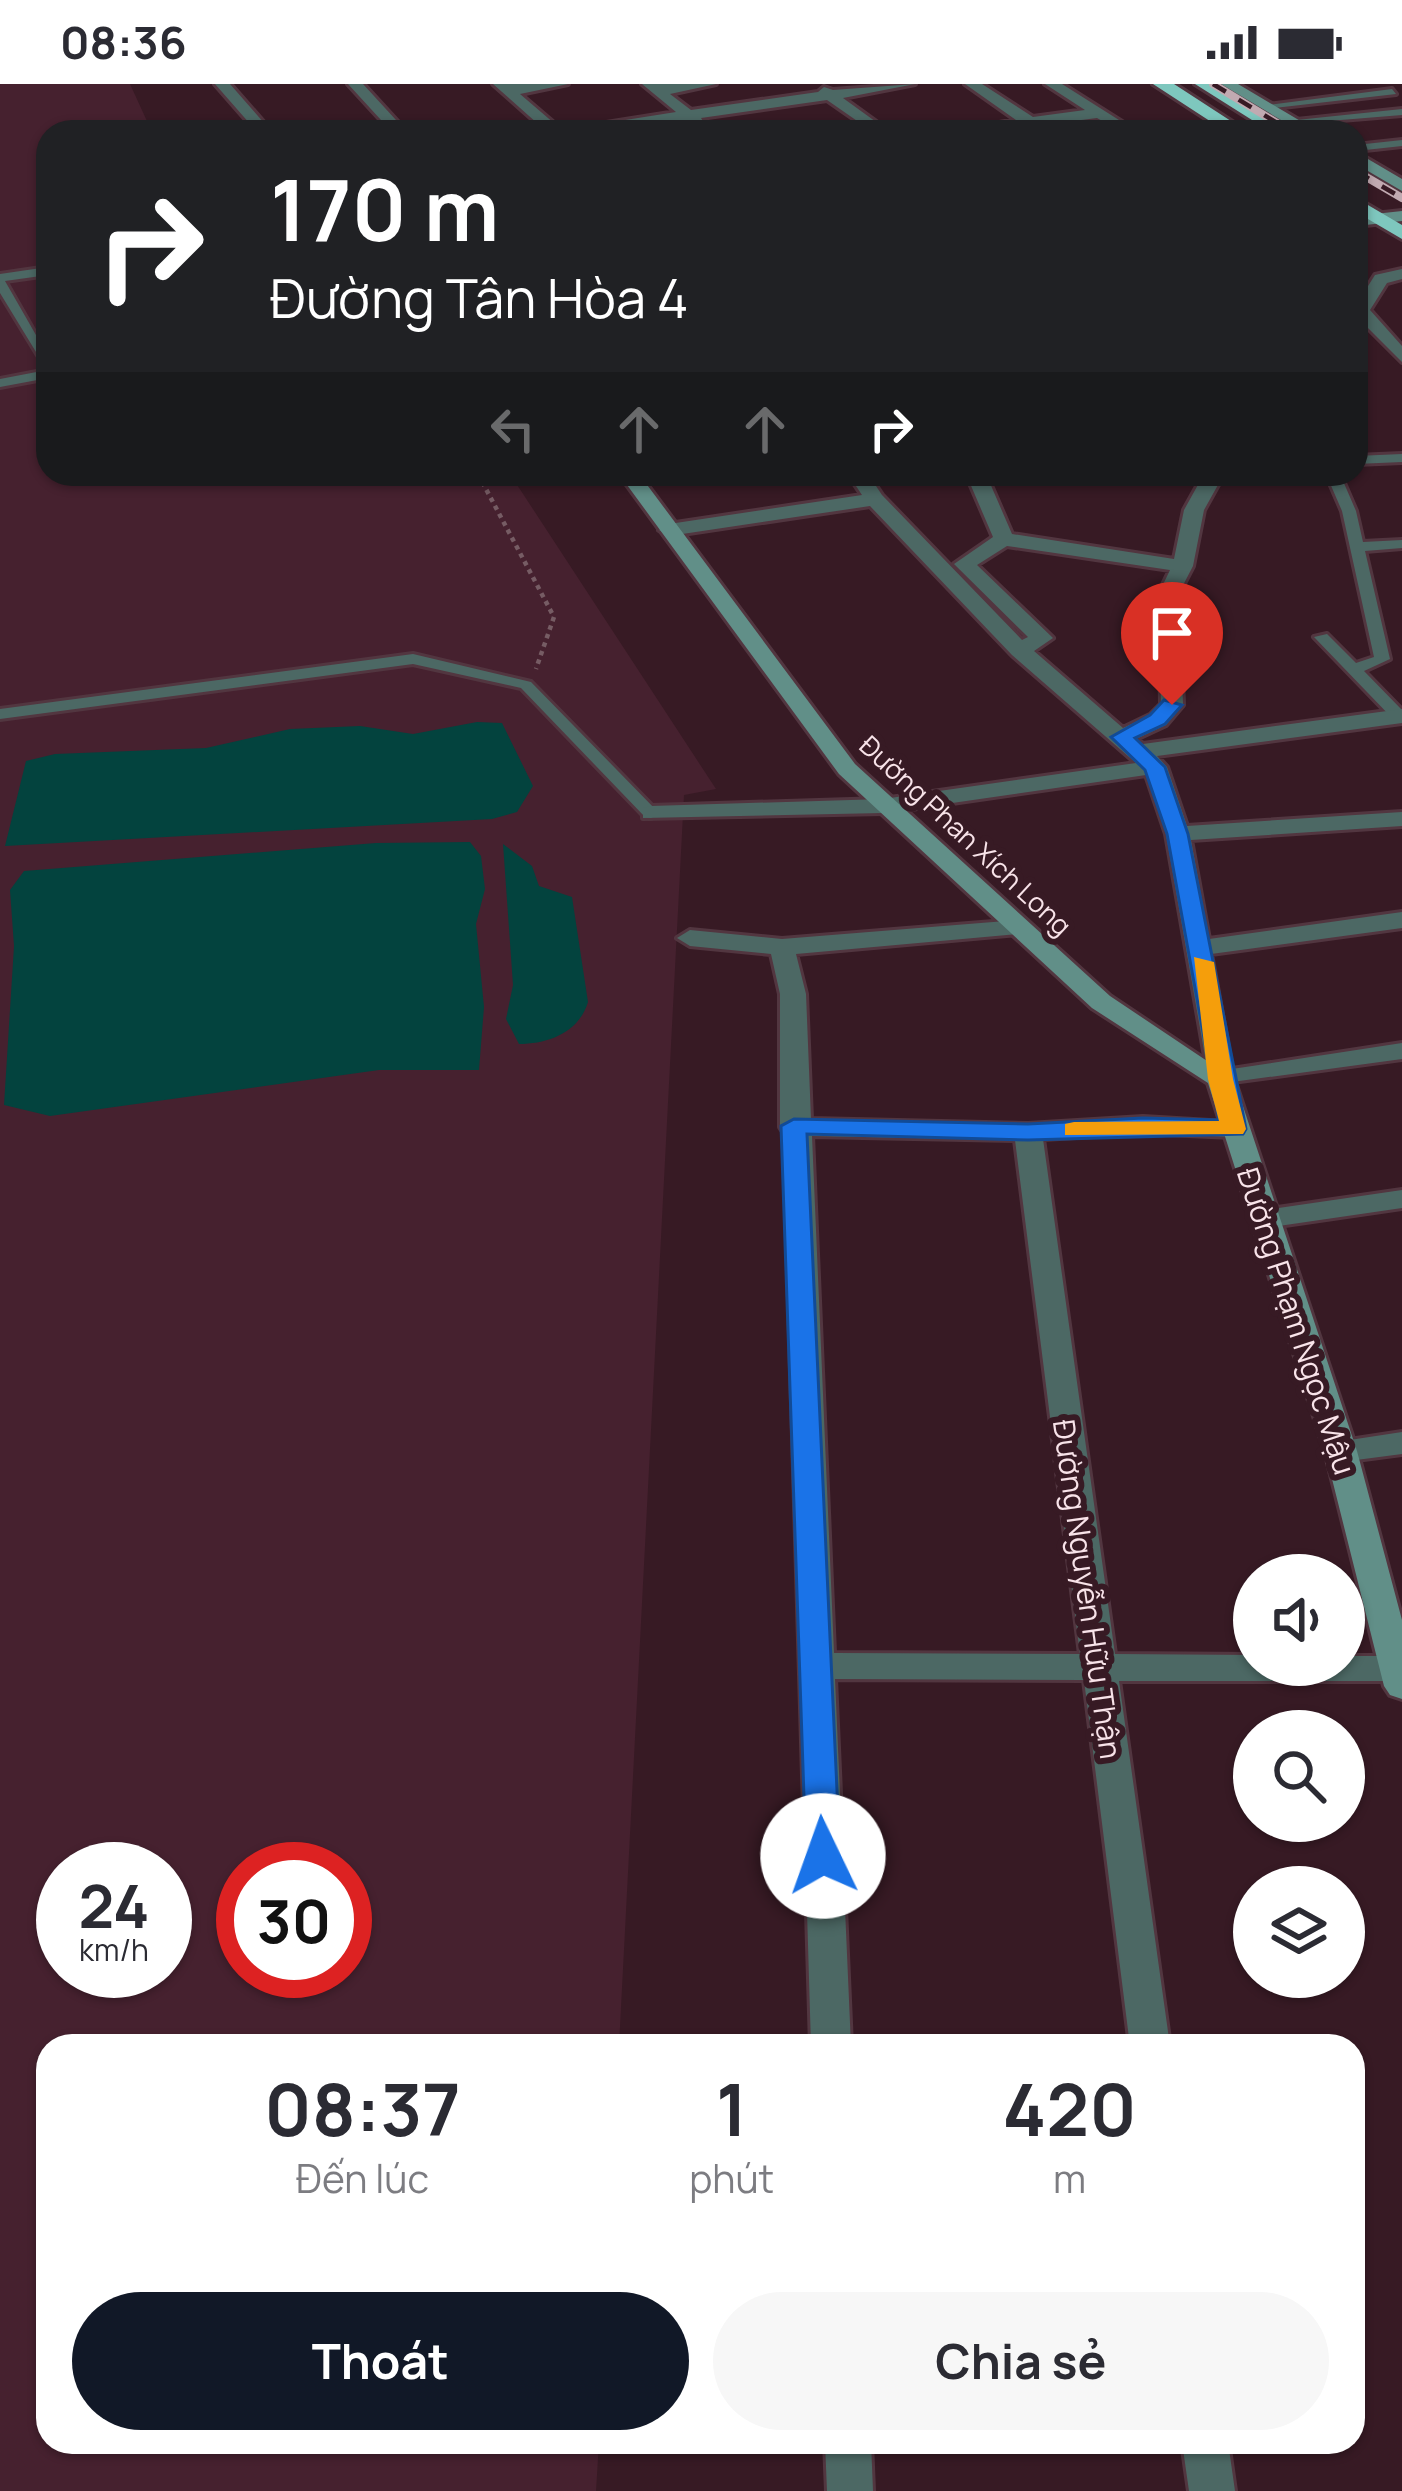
<!DOCTYPE html>
<html lang="vi">
<meta charset="utf-8">
<style>
:root{--surface:#fff;--page:#f7f7f7;--text:#2b2b33;--muted:#7c7c81;--accent:#111827}
body{margin:0;font-family:Manrope,sans-serif;background:var(--page);color:var(--text);height:100vh;display:flex;flex-direction:column;font-size:45px;white-space:nowrap}
*{box-sizing:border-box;margin:0}
p{font-size:39px;color:var(--muted)}
.icon{flex:none;width:66px;height:66px;fill:none;stroke:currentColor;stroke-width:2;stroke-linecap:round;stroke-linejoin:round}
.map{position:relative;flex:1;overflow:hidden}
.drawer{position:absolute;left:36px;top:1950px;width:1329px;height:420px;display:flex;flex-direction:column;background:var(--surface);border-radius:36px;box-shadow:0 3px 9px #0004}
.drawer>*{flex:none}
.hud{position:absolute;left:36px;top:36px;width:1332px;height:366px;border-radius:36px;box-shadow:0 3px 9px #0004;background:#202124;color:#fff;overflow:hidden}
.fabs{position:absolute;left:1233px;top:1470px;display:grid;gap:24px}
.fabs a{display:grid;place-items:center;width:132px;height:132px;border-radius:50%;background:var(--surface);box-shadow:0 3px 9px #0004;font-size:60px}
.speed{position:absolute;left:36px;top:1758px;display:flex;gap:24px;font-size:60px;font-weight:700;text-align:center}
.speed>*{display:grid;place-content:center;width:156px;height:156px;border-radius:50%;background:var(--surface);box-shadow:0 3px 9px #0004;line-height:1}
.speed small{font-size:30px;font-weight:400}
.speed .limit{border:18px solid #d22;background:#fff;color:#111}
.pin{position:absolute;display:grid;place-items:center;width:102px;height:102px;color:#fff;margin:-123px -51px;border-radius:50% 50% 50% 0;rotate:-45deg;box-shadow:0 0 12px #0007}
.pin .icon{rotate:45deg}
.me{position:absolute;width:132px;margin:-66px;rotate:357deg;stroke-linejoin:round;filter:drop-shadow(0 0 9px #0008)}
.turn{display:flex;align-items:center;gap:42px;height:252px;padding:0 36px;font-size:54px}
.turn .icon{width:156px;height:156px;stroke-width:2.5}
.turn b{display:block;font-size:84px;line-height:102px}
.lanes{display:flex;align-items:center;height:114px;padding:0 36px;background:#0003;justify-content:center;gap:60px;direction:ltr}
.lanes .off{opacity:.35}
.eta{display:flex;justify-content:space-evenly;align-items:center;height:204px;text-align:center}
.eta b{font-size:72px;font-weight:700;line-height:84px}
.cta{display:flex;gap:24px;margin-top:auto;padding:24px 36px}
.cta a{flex:1;height:138px;border-radius:72px;background:var(--accent);color:#fff;font-size:48px;font-weight:700;line-height:138px;text-align:center}
.cta a+a{background:var(--page);color:var(--text)}
.status{display:flex;justify-content:space-between;align-items:center;height:84px;padding:0 60px;background:var(--surface);direction:ltr}
.status svg{height:33px;fill:currentColor}
.map>svg:first-child{display:block}
</style>
<div class="status"><b>08:36</b><svg viewBox="0 0 49 12"><path d="M0 12V9h3v3zM5 12V6h3v6zM10 12V3h3v9zM15 12V0h3v12zM26 1h20v11H26zM47 4h2v5h-2z"/></svg></div>
<div class="map">
<svg width="1402" height="2407" viewBox="0 0 1402 2407">
<rect width="100%" height="100%" fill="#371a24"/>
<path fill="#46212f" fill-rule="evenodd" d="M0 0H130L152 48H48V390H510L716 705 684 711 619 1962H48V2358H599L596 2407H0ZM63 1785H165V1887H63ZM243 1785H345V1887H243Z"/>
<path fill="#03433e" d="M477 638 502 639 533 702 517 728 492 735 5 762 26 677 55 670 206 664 290 645 360 642 413 650Z
M470 758 481 772 485 805 476 840 484 923 479 986H379L50 1032 4 1021 14 862 10 806 24 787 376 759Z
M503 760 532 782 539 802 572 813 588 918C579 948 549 960 519 960L506 935 513 901Z"/>
<g fill="none" stroke-linecap="round" stroke-linejoin="round">
<defs>
<path id="lane" d="M1392 5 1396 10 1265 25 1260 22Z
M1402 25V31L1292 40 1287 37Z
M1402 56V62L1356 67V61Z
M48 183V191L5 197 48 272V294L0 303V295L47 286 0 209V190Z
M1402 370V378L1356 380V372Z
M1326 390H1340L1356 427 1363 458 1402 456V464L1365 467 1390 575 1364 587 1402 626V636L1393 635 1314 553 1327 550 1356 579 1374 573 1342 427Z
M413 570 531 598 659 729 651 734 645 733 521 604 413 580 0 635V625Z"/>
<path id="street" d="M215 0H230L272 48H257Z
M348 0H363L407 48H392Z
M493 0H568L520 10 562 46 676 28 642 0H716L670 10 691 26 818 8 824 3 833 6 915 0 843 14 890 48H873L827 16 701 34 703 37 696 41 685 36 600 48H547Z
M965 0H982L1033 33 1085 26 1045 0H1062L1138 48H1121L1097 34 1043 41 1036 46 949 48 1016 36Z
M1402 185V195L1387 199 1370 226 1402 262V278L1356 232V221L1375 191Z
M848 390H868L882 411 1022 556 1028 553 954 480 993 453 966 390H986L1012 450 1174 475 1184 426 1204 390H1224L1204 426 1193 482 1179 509 1183 621 1166 641 1136 655 1143 660 1402 625V639L1157 672 1167 683 1187 742 1402 728V742L1191 756 1209 855 1402 828V844L1211 870 1232 985 1402 959V975L1210 1001 1166 750 1146 691 883 729 643 734V724L651 722 883 715 1136 679 1012 571 870 422 669 452 659 446 669 440 862 411ZM1007 462 1170 486 1159 509 1161 620 1150 631 1123 644 1034 567 1053 554 977 481Z
M1019 836 1028 839V849L796 870 806 910 811 1035 1028 1040 1143 1033 1244 1039 1248 1045 1234 1053 1143 1049 1043 1055 1115 1570 1254 1571V1581H1344V1572H1397L1402 1573V1597H1119L1170 1962H1130L1084 1596 835 1595 851 1962H811L784 1049 780 1043V910L771 870 690 862 677 854 690 846 782 855ZM812 1052 1015 1056 1080 1570 834 1569Z
M1402 1106V1124L1264 1144 1249 1135 1264 1126Z
M1402 1348V1370L1341 1378 1330 1375 1325 1367 1330 1359Z
M825 2358H871L873 2407H827Z
M1182 2358H1228L1235 2407H1189Z"/>
<path id="secondary" d="M1221 0H1238L1319 48H1301Z
M1356 68 1402 95V107L1356 80Z
M1402 127V137L1356 142V132Z
M619 390H639L855 680 1110 912 1234 995 1357 1367 1402 1536V1615L1390 1611 1384 1602 1325 1367 1208 999 1092 924 839 690Z"/>
<path id="highway" d="M1153 0H1174L1234 39 1219 43Z
M1195 0H1216L1293 48H1271Z
M1356 114 1402 141V155L1356 128Z"/>
</defs>
<use href="#lane" stroke="#523640" stroke-width="6"/>
<use href="#street" stroke="#523640" stroke-width="6"/>
<use href="#secondary" stroke="#523640" stroke-width="6"/>
<use href="#highway" stroke="#523640" stroke-width="6"/>
<path stroke="#765c64" stroke-width="4.5" stroke-dasharray="4.5 4.5" stroke-linecap="butt" d="M478 390 554 533 536 585"/>
<use href="#lane" fill="#4c6864" fill-rule="evenodd"/>
<use href="#street" fill="#4c6864" fill-rule="evenodd"/>
<use href="#secondary" fill="#618f88" fill-rule="evenodd"/>
<use href="#highway" fill="#7ec7be" fill-rule="evenodd"/>
<defs>
<path id="rail" d="M1213 0 1292 48
M1356 87 1402 114"/>
</defs>
<use href="#rail" stroke="#c1aab1" stroke-width="8"/>
<use href="#rail" stroke="#371a24" stroke-width="4.5" stroke-dasharray="15" stroke-linecap="butt"/>
</g>
<path fill="#1a73e8" stroke="#114b97" stroke-width="3" d="M1164 616 1182 621 1165 640 1135 654 1165 683 1188 750 1246 1045 1243 1050 1028 1056 807 1050 840 1772 835 1782H811L806 1772 781 1042 794 1035 1028 1040 1143 1034 1219 1036 1167 750 1145 686 1111 653 1150 631Z"/>
<path fill="#f59e0b" d="M1194 873 1214 878 1233 995 1246 1045 1243 1050 1065 1051V1040L1074 1038 1219 1037 1208 995Z"/>
<g text-anchor="middle" dominant-baseline="central" stroke-width="12" stroke-linejoin="round" paint-order="stroke">
<g font-size="27" fill="#f8e3e9" stroke="#371a24">
<text transform="translate(966 751) rotate(43)">Đường Phan Xích Long</text>
</g>
<g font-size="30" fill="#f8e3e9" stroke="#371a24">
<text transform="translate(1297 1237) rotate(72)">Đường Phạm Ngọc Mậu</text>
<text transform="translate(1088 1505) rotate(82)">Đường Nguyễn Hữu Thận</text>
</g>
</g>
</svg>
<div class="fabs">
<a><svg class="icon" aria-label="sound" viewBox="0 0 24 24"><path d="M4 9h4l5-4v14l-5-4H4zM17 9q2 3 0 6"/></svg></a>
<a><svg class="icon" aria-label="search" viewBox="0 0 24 24"><circle cx="10" cy="10" r="6"/><path d="M15 15l6 6"/></svg></a>
<a><svg class="icon" aria-label="layers" viewBox="0 0 24 24"><path d="M12 4l9 5-9 5-9-5zM3 14l9 5 9-5"/></svg></a>
</div>
<div class="speed"><div>24<small>km/h</small></div><div class="limit">30</div></div>
<div class="pin" style="left:1172px;top:621px;background:#d93025"><svg class="icon" aria-label="arrive" viewBox="0 0 24 24"><path d="M6 21V4h12l-3 4 3 4H6"/></svg></div>
<svg class="me" style="left:823px;top:1772px" viewBox="-20 -20 40 40"><circle r="19" fill="#fff"/><path d="M0-13L10 11 0 6-10 11z" fill="#1a73e8"/></svg>
<div class="hud">
<div class="turn"><svg class="icon" aria-label="right" viewBox="0 0 24 24"><path d="M7 20v-9h11M14 6l5 5-5 5"/></svg><div><b>170 m</b>Đường Tân Hòa 4</div></div>
<div class="lanes"><svg class="icon off" aria-label="left" viewBox="0 0 24 24"><path d="M17 20v-9H6M10 6l-5 5 5 5"/></svg><svg class="icon off" aria-label="ahead" viewBox="0 0 24 24"><path d="M12 20V5M6 11l6-6 6 6"/></svg><svg class="icon off" aria-label="ahead" viewBox="0 0 24 24"><path d="M12 20V5M6 11l6-6 6 6"/></svg><svg class="icon" aria-label="right" viewBox="0 0 24 24"><path d="M7 20v-9h11M14 6l5 5-5 5"/></svg></div>
</div>
<section class="drawer">
<div class="eta">
<div><b>08:37</b><p>Đến lúc</p></div>
<div><b>1</b><p>phút</p></div>
<div><b>420</b><p>m</p></div>
</div>
<div class="cta"><a>Thoát</a><a>Chia sẻ</a></div>
</section>
</div>
